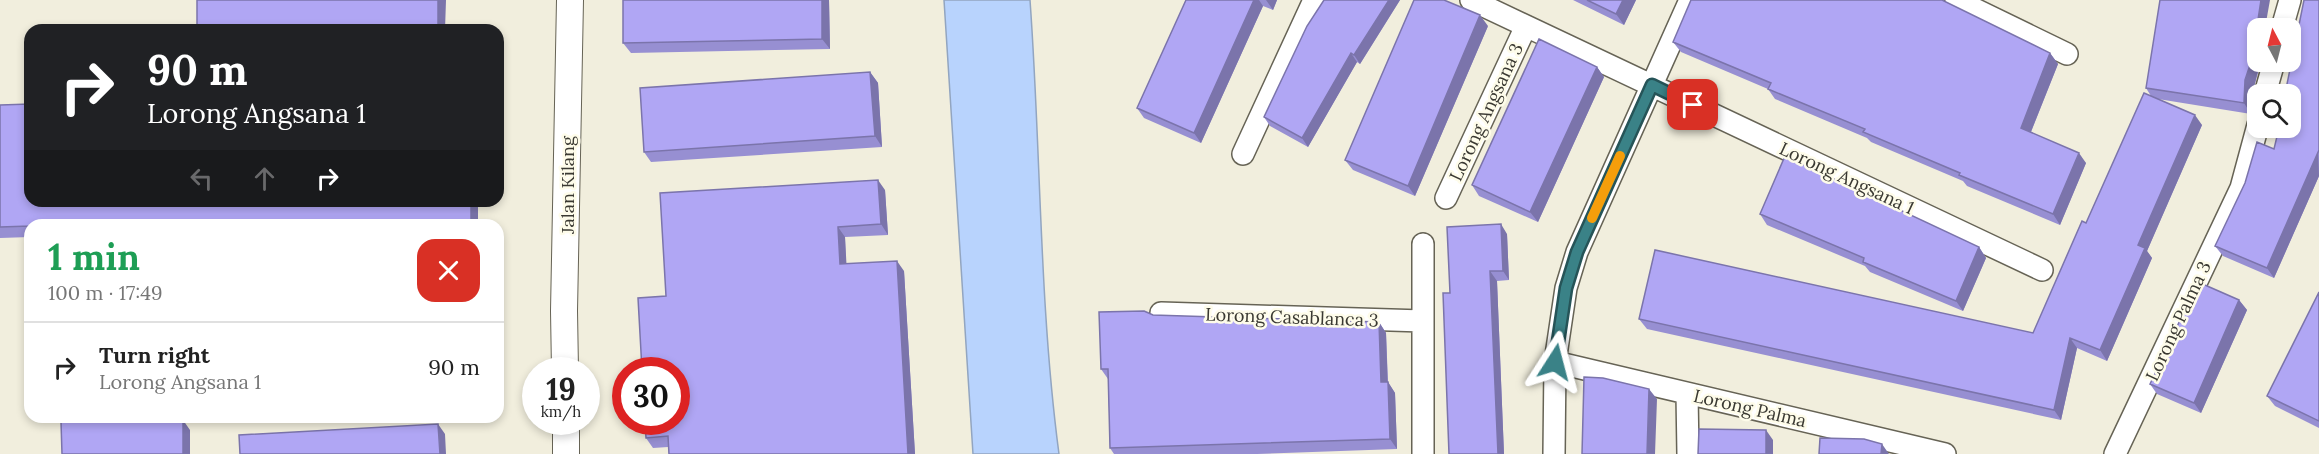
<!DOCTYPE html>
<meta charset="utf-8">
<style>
:root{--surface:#fff;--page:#f2f2f2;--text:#222;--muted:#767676;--line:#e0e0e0}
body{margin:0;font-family:Lora,serif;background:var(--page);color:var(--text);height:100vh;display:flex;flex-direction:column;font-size:22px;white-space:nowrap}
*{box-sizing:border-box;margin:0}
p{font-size:20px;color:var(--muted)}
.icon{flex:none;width:33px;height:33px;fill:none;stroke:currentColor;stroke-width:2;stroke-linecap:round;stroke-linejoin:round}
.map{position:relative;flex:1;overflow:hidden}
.details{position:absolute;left:24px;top:219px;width:480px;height:204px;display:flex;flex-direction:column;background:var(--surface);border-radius:18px;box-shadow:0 3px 9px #0003}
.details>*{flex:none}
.top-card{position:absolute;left:24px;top:24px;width:480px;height:183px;border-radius:18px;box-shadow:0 3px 9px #0003;background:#202124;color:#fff;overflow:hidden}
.needle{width:39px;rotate:353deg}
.fabs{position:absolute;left:2247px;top:18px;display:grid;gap:12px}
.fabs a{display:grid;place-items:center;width:54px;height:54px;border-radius:12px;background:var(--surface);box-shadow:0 3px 9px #0003;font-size:30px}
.speed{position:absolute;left:522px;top:357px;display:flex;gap:12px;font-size:30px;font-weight:700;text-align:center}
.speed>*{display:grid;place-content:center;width:78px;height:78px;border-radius:50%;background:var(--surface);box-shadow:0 3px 9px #0003;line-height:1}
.speed small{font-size:15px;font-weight:400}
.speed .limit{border:9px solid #d22;background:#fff;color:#111}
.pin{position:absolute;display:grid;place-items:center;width:51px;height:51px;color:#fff;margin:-26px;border-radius:12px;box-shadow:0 3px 9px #0006}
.me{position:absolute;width:66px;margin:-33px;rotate:9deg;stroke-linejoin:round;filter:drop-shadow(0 0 4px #0008)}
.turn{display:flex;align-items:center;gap:21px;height:126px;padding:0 24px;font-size:27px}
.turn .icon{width:78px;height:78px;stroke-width:2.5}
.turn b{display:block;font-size:42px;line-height:51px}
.lanes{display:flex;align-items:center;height:57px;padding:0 24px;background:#0003;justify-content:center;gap:30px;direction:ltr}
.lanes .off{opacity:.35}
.round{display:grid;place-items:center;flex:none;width:63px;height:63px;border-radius:18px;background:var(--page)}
.head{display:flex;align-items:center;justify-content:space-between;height:102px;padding:0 24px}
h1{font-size:36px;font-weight:700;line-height:45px;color:#1e9e55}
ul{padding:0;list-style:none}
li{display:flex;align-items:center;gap:18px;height:90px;padding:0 24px;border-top:2px solid var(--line)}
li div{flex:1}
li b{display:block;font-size:22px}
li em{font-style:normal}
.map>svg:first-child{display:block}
</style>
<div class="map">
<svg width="2319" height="454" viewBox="0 0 2319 454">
<rect width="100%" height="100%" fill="#f1eedd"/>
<path fill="#b8d3fd" stroke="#92a5c0" stroke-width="1.5" d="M944 0H1030C1041 151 1039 304 1059 454H973Z"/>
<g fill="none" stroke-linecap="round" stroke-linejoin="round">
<defs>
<path id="minor" d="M1471 0 2042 270
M1956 0 2067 54
M2282 28 2290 0
M2265 94 2274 62
M1243 154 1314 0
M1446 198 1526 26
M1423 244V454
M1161 313 1423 321
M1555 362 1945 454
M1687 394 1688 454
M1554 454 1555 362 1566 288 1577 252 1690 0
M2115 454 2241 188 2258 125"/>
<path id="tertiary" d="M565 370 564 311 570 0
M566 422V454"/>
</defs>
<use href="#minor" stroke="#666355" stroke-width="24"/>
<use href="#tertiary" stroke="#666355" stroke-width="28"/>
<use href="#minor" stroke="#fff" stroke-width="21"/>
<use href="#tertiary" stroke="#fff" stroke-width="26"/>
</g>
<path fill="#978fd2" d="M829 0 830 49 631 53 623 43Z
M1186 0H1277L1273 10 1263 6 1201 143 1144 118 1137 108Z
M1324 0H1400L1360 64 1357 62 1308 147 1270 126 1264 117Z
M1573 0H1636L1624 25Z
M1944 0 1943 1 2050 53 2058 64 2031 132 2086 163 2060 225 1967 186 1963 181 1871 142 1867 138 1775 99 1768 89 1681 52 1673 42Z
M2319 0V176L2274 278 2223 256 2215 246 2274 149Z
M1488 26 1415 196 1353 170 1345 160Z
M1597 67 1604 77 1538 222 1479 196 1472 185Z
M2259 69 2253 91 2251 114 2158 99 2202 125 2147 251 2152 258 2107 361 2077 348 2061 420 1647 329 1639 319 2033 333 2086 223 2151 96 2146 88Z
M870 72 878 83 882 147 651 162 644 152Z
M0 105 478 201V225H30V237L0 238Z
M885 190 888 235 845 237 846 263 904 271 915 454H669L668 447 653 448 646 438 666 296Z
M1760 214 1979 247 1986 258 1963 311 1870 272 1865 266 1767 225Z
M1507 234 1509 280 1497 281 1504 454H1449L1450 293Z
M2319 292V428L2275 406 2267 396Z
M2239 300 2247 310 2201 413 2157 394 2150 384Z
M1153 315 1379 322 1386 333 1388 382 1395 393 1397 449 1257 454H1114L1110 448 1108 379 1101 369Z"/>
<path fill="#7b74ab" d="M438 0H446L445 30H438Z
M822 0H829L830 49 822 39Z
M1254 0H1259L1263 6 1201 143 1194 133Z
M1266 0H1277L1273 10Z
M1389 0H1400L1360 64 1354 55Z
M1623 0H1636L1624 25 1616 14Z
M2261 0H2270L2265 28H2258V62H2260L2253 91 2251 114 2244 103 2245 80Z
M1480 15 1488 26 1415 196 1408 186Z
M1351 53 1357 62 1308 147 1302 138Z
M2050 53 2058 64 2028 139 2021 128Z
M1597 67 1604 77 1538 222 1530 212Z
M870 72 878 83 882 147 875 136Z
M2195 115 2202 125 2147 251 2152 258 2107 361 2100 350 2138 245Z
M2318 150 2319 176 2274 278 2267 268Z
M2079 153 2086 163 2060 225 2053 214Z
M878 180 885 190 888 235 881 224Z
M471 201H478V225H471Z
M1501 224 1507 234 1509 280 1503 271Z
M838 227 845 237 847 274 840 264Z
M1979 247 1986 258 1963 311 1956 301Z
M897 261 904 271 915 454H908Z
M1490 271 1497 281 1504 454H1498Z
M2239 300 2247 310 2201 413 2194 403Z
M1379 322 1386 333 1388 393 1381 382Z
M2070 338 2077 348 2061 420 2054 410Z
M1388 382 1395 393 1397 449 1390 439Z
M1649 389 1657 399 1655 454H1647Z
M183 420 190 430V454H183Z
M438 424 445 434 446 454H440Z
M1766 430 1773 440V454H1766Z
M1882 444 1889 454H1881Z"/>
<path fill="#b0a6f4" stroke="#7b74ab" stroke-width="1.5" d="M197 0H438V30H197Z
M623 0H822V39L623 43Z
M1186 0H1254L1194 133 1137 108Z
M1324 0H1389L1354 55 1351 53 1302 138 1264 117 1307 26Z
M1414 0H1444L1480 15 1408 186 1345 160Z
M1587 0H1623L1616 14Z
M1691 0H1942L2050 53 2021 128 2079 153 2053 214 1959 175 1960 173 1863 132 1865 129 1768 89 1771 83 1673 42Z
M2160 0H2261L2252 59 2245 80 2244 103 2146 88Z
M2304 0H2319V150L2267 268 2215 246 2245 183 2257 142 2274 149 2279 128H2290V94H2285Z
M1539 39 1597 67 1530 212 1472 185Z
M870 72 875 136 644 152 640 88Z
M2144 93 2195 115 2138 245 2145 248 2100 350 2070 338 2054 410 1639 319 1655 250 2033 333 2082 221 2086 223Z
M30 104V201H471V225H30V226L0 227V105Z
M1785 156 1979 247 1956 301 1863 262 1864 258 1760 214Z
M878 180 881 224 838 227 840 264 897 261 908 454H669L668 436 646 438 645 422H676V370H642L638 298 666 296 660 193Z
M1501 224 1503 271H1490L1498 454H1449L1443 293H1450L1447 227Z
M2198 282 2239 300 2194 403 2150 384Z
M2319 292V421L2267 396Z
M1144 311 1153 315 1379 322 1381 382H1388L1390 439 1110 448 1108 369H1101L1099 312Z
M1584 377 1603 378 1649 389 1647 454H1582Z
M183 420V454H62L61 422Z
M438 424 440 454H240L239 435Z
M1699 429 1766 430V454H1698Z
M1820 438 1864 439 1882 444 1881 454H1819Z"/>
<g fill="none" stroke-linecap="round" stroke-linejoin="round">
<defs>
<path id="route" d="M1555 362 1566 288 1577 252 1652 85 1693 105"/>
</defs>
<use href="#route" stroke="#265458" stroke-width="15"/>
<use href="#route" stroke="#3a8287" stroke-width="10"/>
<path stroke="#f59e0b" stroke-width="10" d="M1592 218 1620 156"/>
</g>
<g text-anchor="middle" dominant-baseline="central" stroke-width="5" stroke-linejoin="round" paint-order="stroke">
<g font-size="18" fill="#3a3932" stroke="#fefcea">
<text transform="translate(1486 112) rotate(-65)">Lorong Angsana 3</text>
<text transform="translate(1847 178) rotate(25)">Lorong Angsana 1</text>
<text transform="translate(567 185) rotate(-90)">Jalan Kilang</text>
<text transform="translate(1292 317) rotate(2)">Lorong Casablanca 3</text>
<text transform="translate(2178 321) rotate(-65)">Lorong Palma 3</text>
<text transform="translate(1750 408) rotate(13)">Lorong Palma</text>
</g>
</g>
</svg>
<div class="fabs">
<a><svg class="needle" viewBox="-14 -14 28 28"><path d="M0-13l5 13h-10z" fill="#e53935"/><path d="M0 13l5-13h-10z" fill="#767676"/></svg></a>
<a><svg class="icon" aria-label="search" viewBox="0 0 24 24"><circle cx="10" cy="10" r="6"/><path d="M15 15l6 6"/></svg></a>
</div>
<div class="speed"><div>19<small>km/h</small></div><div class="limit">30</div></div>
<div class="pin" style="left:1693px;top:105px;background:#d93025"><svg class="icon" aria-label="arrive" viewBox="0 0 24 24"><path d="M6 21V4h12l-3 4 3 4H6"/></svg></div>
<svg class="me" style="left:1555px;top:362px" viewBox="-20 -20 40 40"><path d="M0-17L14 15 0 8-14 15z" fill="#3a8287" stroke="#fff" stroke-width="4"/></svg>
<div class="top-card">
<div class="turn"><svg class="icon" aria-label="right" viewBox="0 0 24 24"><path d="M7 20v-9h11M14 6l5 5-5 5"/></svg><div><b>90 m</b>Lorong Angsana 1</div></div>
<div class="lanes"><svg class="icon off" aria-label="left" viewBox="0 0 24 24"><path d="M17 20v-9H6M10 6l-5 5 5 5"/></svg><svg class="icon off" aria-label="ahead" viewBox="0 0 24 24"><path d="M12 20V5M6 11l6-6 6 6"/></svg><svg class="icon" aria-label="right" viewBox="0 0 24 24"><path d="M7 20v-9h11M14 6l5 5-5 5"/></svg></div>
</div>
<section class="details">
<div class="head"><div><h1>1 min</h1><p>100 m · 17:49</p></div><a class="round" style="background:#d93025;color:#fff"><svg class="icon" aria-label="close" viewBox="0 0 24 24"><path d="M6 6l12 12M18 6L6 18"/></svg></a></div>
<ul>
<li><svg class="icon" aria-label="right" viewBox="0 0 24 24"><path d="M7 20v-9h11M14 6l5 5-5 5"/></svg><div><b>Turn right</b><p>Lorong Angsana 1</p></div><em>90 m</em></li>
</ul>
</section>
</div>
